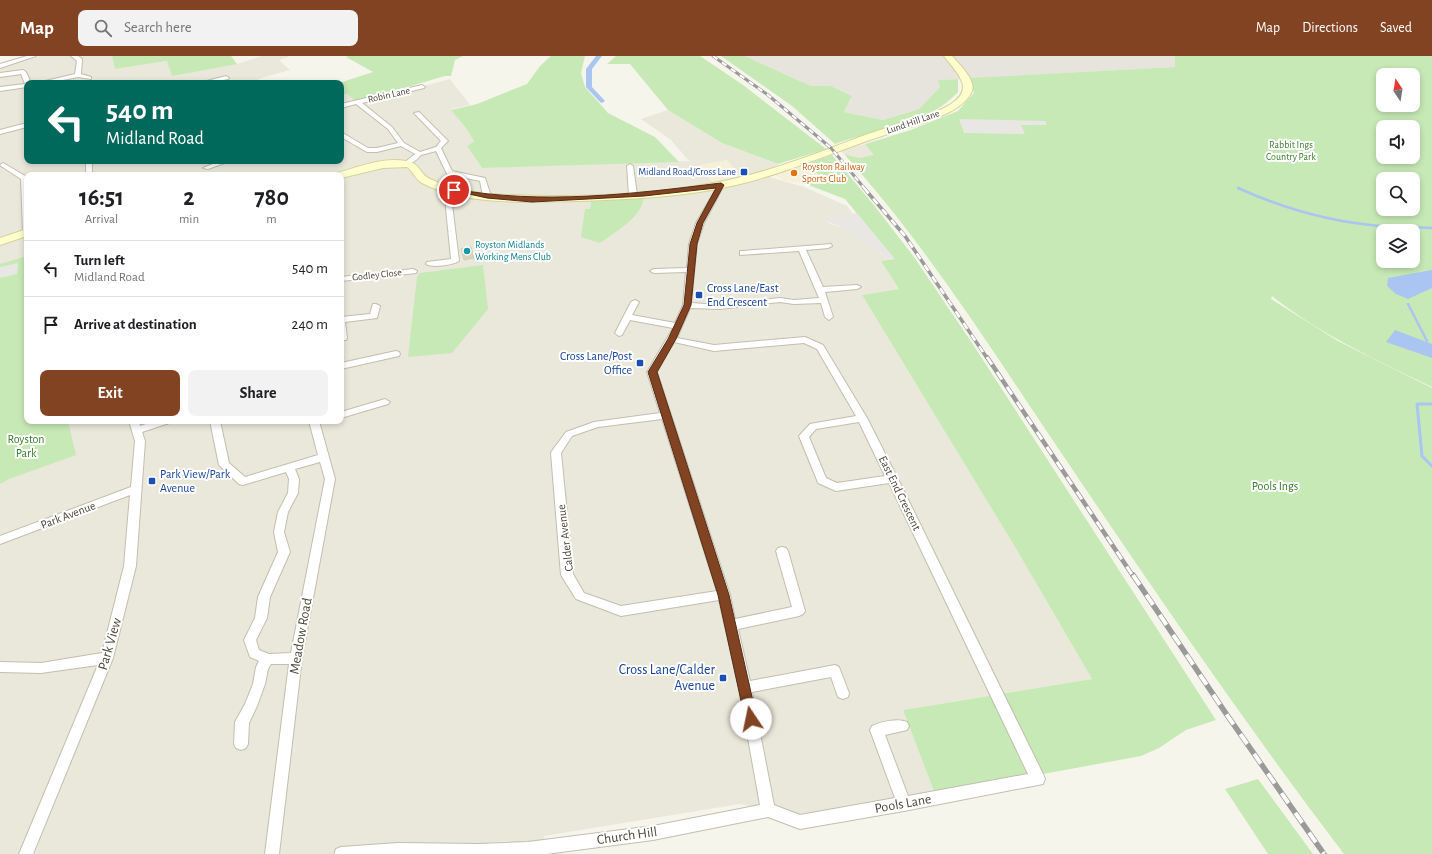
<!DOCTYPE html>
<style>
:root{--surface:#fff;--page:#f2f2f2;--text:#202124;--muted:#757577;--line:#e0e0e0;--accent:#824322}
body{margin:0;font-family:"Alegreya Sans",sans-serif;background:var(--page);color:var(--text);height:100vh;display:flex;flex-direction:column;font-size:15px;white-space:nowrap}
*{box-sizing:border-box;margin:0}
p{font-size:13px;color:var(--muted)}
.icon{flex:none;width:22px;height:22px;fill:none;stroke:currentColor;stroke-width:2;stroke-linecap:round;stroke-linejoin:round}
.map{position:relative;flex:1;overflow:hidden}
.drawer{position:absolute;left:24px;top:116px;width:320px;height:252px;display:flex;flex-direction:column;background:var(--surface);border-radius:8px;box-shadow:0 2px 6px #0003}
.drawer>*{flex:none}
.top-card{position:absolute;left:24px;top:24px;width:320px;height:84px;border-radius:8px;box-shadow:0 2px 6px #0003;background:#00695c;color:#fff;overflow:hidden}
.needle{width:26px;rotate:348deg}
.controls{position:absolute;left:1376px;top:12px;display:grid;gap:8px}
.controls a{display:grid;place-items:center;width:44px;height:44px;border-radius:8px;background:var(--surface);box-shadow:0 2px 6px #0003;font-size:20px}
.pin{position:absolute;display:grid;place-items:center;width:34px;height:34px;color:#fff;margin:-17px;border:2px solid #fff;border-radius:50%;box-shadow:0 1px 4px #0007}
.me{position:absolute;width:44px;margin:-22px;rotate:349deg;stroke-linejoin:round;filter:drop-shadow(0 0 3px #0008)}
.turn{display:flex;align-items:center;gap:14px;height:84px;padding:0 16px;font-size:18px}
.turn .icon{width:52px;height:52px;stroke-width:2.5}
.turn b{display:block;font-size:28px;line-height:34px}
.eta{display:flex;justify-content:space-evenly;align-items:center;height:68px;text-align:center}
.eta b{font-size:24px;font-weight:700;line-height:28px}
.action{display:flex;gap:8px;margin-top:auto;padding:8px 16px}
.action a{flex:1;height:46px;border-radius:8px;background:var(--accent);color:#fff;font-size:16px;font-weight:700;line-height:46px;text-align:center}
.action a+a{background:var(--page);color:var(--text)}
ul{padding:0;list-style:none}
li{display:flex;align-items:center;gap:12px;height:56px;padding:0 16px;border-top:1px solid var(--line)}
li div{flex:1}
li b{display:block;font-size:15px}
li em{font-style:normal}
header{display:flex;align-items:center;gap:24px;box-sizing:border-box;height:56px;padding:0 20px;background:var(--accent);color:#fff}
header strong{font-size:19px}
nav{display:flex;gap:22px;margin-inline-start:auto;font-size:14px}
.search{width:280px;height:36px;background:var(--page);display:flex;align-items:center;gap:10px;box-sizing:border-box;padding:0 14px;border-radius:8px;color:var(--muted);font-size:15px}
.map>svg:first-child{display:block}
</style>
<header>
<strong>Map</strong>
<div class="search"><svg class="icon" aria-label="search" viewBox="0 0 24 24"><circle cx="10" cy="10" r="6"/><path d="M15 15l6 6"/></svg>Search here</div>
<nav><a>Map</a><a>Directions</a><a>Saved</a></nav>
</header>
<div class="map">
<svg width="1432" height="798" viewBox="0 0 1432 798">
<rect width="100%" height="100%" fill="#f6f5ec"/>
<path fill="#eae8da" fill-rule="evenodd" d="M40 0H112L115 13 167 5 237 8 262 0H290L279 4 290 14 258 23 262 27H27V105H341V39L347 38 358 48 450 23 470 49 451 53 466 72 474 85 467 90 482 112 689 105 671 84 641 63 668 54 722 87 778 108 769 121 804 131 847 150 853 158 824 164 831 168 842 171 890 204 881 205 899 233 862 239 1015 491 1092 623 903 654 935 738 794 759 740 748 544 780 546 798H511V785L427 792 426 798H0V12ZM27 119H341V365H27Z
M865 88 875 99 859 102 844 98 839 94Z"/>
<path fill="#f7f0d8" d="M727 104 741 121 712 126 699 109Z
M807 108 821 121 803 127 784 125 774 118Z"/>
<path fill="#e6e4dd" d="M745 0H1175V11L939 24 940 31 919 53 883 64 844 56 852 40 831 30H811Z"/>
<path fill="#c7e9b6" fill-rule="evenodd" d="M112 0H231L237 8 172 20 167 5 115 13Z
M348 0H463L455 4 451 20H445L356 46 347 38 341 39V27H339L373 16 346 1Z
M551 0H585L581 17 585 31 608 57 655 81 679 106 482 112 467 90 474 85 466 72 451 54 477 48 527 28 540 10Z
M616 0H700L743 29 826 93 778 108 722 87 668 54 630 8H607Z
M721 0H745L811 30H831L852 40 844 56 883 64 919 53 940 31 938 24 958 23V36C929 69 874 73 835 88L792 50Z
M1175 0H1432V331C1377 304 1321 279 1272 240L1271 243 1338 285 1432 332V798H1344C1245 668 1153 533 1062 398 993 296 927 190 844 98L859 102 874 99 865 88 911 74 958 55 974 37 969 22 1175 11ZM1383 19H1413V49H1383ZM1383 71H1413V101H1383ZM1383 123H1413V153H1383ZM1383 175H1413V205H1383Z
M832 99 873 148 914 201 972 287 1216 664 1186 674 1159 692 1141 700 935 738 903 654 1092 623 1015 491 862 239 899 233 881 205 894 203 845 143 803 127 821 121 807 108Z
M644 138C644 161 616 175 600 187L581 181 585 153H590L592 141Z
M27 200V365H68L76 399 9 423 0 428V208Z
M483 209 488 253 452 297 408 301 417 221 420 217Z
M1258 723 1313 798H1268L1225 733Z"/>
<path fill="#e8e7e3" d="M959 63 1045 65 1047 69H1021L1025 78 964 77Z
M857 157 895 203 890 204 842 171 823 164Z
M18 207 17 218 0 222V211Z"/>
<path fill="#aac5f1" d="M1432 214V232L1408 243 1396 238 1387 230 1388 222Z
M1395 274 1432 288V302L1386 286Z"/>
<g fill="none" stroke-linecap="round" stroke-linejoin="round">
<path stroke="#aac5f1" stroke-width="2" d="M1238 132 1240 133"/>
<path stroke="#aac5f1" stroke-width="2.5" d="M1238 132C1282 152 1331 166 1380 170 1397 171 1415 171 1432 172
M1408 248 1427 285"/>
<path stroke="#aac5f1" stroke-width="3" d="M1432 348H1417L1422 400 1432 410"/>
<path fill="#aac5f1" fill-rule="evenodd" d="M596 0H602L592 13V31L605 45 602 47 600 46 586 31V13Z"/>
</g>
<path fill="#d8d3c1" stroke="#d3cdb4" d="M471 191 474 202 464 204 461 193Z"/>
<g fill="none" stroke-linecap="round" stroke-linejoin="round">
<defs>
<path id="street" d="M27 0H36L0 12V8Z
M71 0H78L82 3 81 18 91 21V23L78 21 48 27H37L75 18 77 5Z
M23 14 26 16 31 27H27V31L0 35V31L25 28 21 18 0 21V17Z
M226 20 229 22 228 23 210 27H199Z
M422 29 425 31 424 32 362 47 392 71 404 87 420 96 436 91 441 85 414 57 419 56 448 85 441 92 452 115 485 122 491 140 489 141 483 140 480 125 447 118 436 95 421 99 416 104 406 110 404 109V107L415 98 401 90 377 96H367L341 81V76L368 92H377L398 87 388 73 356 48 341 52V48Z
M27 67V71L0 78V74Z
M86 105H92V119H86Z
M220 105H230L208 113 203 112Z
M3 107 27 121V177L23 175 21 123 1 110 0 109Z
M630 108 633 110 637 139 633 141 629 139 627 110Z
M721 127 724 129 704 167 697 188 691 247 720 249 780 242 794 244 819 242 799 195 740 199V195H743L831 188 832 190 828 192 806 194 823 231 857 229 861 231 857 233 825 236 833 261 829 264 825 261 821 247 794 248 780 246 720 253 690 252 677 282 714 289 805 281 823 289 867 362 898 423 1043 718 1045 723 1043 728 904 755 800 773 768 761 653 784 546 798H334L336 793 341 791 398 787 479 788 528 786 653 770 760 749 739 632 719 544 621 560 576 543 561 519 551 397 552 395 566 376 594 366 660 357 647 316 673 272 630 264 622 279 619 280 615 277 631 246 635 244 639 246 632 259 675 267 683 249 686 216 654 217 650 215 654 213 687 212 689 188 696 167 718 129ZM674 286 714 295 804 287 817 293 856 360 810 368 799 380 817 424 818 427 836 435 889 427 1028 718 908 740 885 679 907 674 909 670 907 666C897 662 881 666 872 670L870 674 895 742 800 759 774 749 752 636 831 621 838 641 843 643 848 641 849 637 839 611 835 609 750 625 738 573 799 560 803 558 805 555 788 495 786 492 782 491 778 492 776 495 792 551 735 563 730 539 657 316ZM662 363 717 535 621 550 584 537 573 518 561 397 572 380 598 371ZM859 366 885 420 837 427 826 422 809 381 816 373Z
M447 130 450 132 459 205C453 209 432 212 426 208L427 206 451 203 444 132Z
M413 213 417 215 416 217 341 225V221Z
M373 248H376L380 250 377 262 345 266 347 282 346 284H341V261L370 258Z
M396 295 399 296 400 298 399 300 341 313V307Z
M385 343 390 346 388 348 341 362V356Z
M129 365H139L140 370 155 365H171L169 367 142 376 145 385 136 510 113 602 33 798H19L98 609 41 617 0 616V606L41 607 102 597 124 510 130 439 0 488V480L131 431 135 385Z
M210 365H220L229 407 245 421 318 399 309 365H319L335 423 302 602 279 798H265L289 608H271L268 613 265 628 257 650 249 667 248 688 246 692 241 694 236 692 234 688 235 666 245 648 253 628 256 611 259 605 250 601 244 584 255 562 258 541 278 496 274 476 278 456 288 437 289 423 286 416 243 429 239 428 219 409ZM320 406 325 423 291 597 269 598 259 594 256 584 267 562 270 541 290 496 284 476 288 456 298 437 299 423 295 413Z"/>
<path id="secondary" d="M944 0H952C959 8 976 24 972 35 963 60 905 72 882 80 833 96 787 117 736 129 686 141 632 143 580 145 532 146 465 150 422 127 415 123 413 115 407 111L383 112 341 122V119H336L337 117C359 111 383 101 406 105 421 107 419 118 430 123 453 134 481 138 505 139 577 142 663 139 733 123 778 113 822 95 865 79 885 72 905 67 925 60 938 55 969 44 962 26 958 16 950 8 944 0Z
M27 173V180L0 189V182Z"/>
</defs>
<use href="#street" stroke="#c2bfae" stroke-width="2"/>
<use href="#secondary" stroke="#d5d29c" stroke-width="2"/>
<use href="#street" fill="#fff" fill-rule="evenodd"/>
<use href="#secondary" fill="#fefdcd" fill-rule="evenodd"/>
<defs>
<path id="rail-far3" d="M713 0 768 39 831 92 865 133"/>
<path id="rail-far2" d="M864 132 905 180 987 302"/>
<path id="rail-far1" d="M987 301 1133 520"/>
<path id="rail" d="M1133 519 1227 659 1324 798"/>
</defs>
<use href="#rail-far3" stroke="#9a9a9a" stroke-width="3"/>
<use href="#rail-far2" stroke="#9a9a9a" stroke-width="3.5"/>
<use href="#rail-far1" stroke="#9a9a9a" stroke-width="4.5"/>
<use href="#rail" stroke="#9a9a9a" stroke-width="5.5"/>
<use href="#rail-far3" stroke="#fff" stroke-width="2" stroke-dasharray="5.5" stroke-linecap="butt"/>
<use href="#rail-far2" stroke="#fff" stroke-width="2.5" stroke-dasharray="7" stroke-linecap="butt"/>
<use href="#rail-far1" stroke="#fff" stroke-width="3" stroke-dasharray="9" stroke-linecap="butt"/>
<use href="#rail" stroke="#fff" stroke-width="4" stroke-dasharray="12" stroke-linecap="butt"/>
</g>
<path fill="#824322" stroke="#542c16" d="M721 127 724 129 703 167 697 188 691 249 676 283 657 316 729 539 757 663 755 667 751 668 747 667 745 663 718 539 648 316 668 283 684 249 690 188 697 167 716 132 644 140 532 146 487 142 451 134 454 133C542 149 633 138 721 127Z"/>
<g fill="#1a4fb4" stroke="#fff" stroke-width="1.5">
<rect x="740" y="112" width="8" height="8" rx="2"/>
<rect x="695" y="235" width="8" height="8" rx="2"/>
<rect x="636" y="303" width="8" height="8" rx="2"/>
<rect x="148" y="421" width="8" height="8" rx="2"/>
<rect x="719" y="618" width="8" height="8" rx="2"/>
</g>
<circle fill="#e8710a" stroke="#fff" stroke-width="1.5" cx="794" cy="117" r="4"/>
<circle fill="#0f9aa8" stroke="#fff" stroke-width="1.5" cx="467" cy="195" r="4"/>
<g text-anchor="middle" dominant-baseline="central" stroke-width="4" stroke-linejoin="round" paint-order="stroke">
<g font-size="10" fill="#4b4739" stroke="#fff">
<text transform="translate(389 39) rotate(-13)">Robin Lane</text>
<text transform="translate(913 66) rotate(-19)">Lund Hill Lane</text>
<text transform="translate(377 219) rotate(-6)">Godley Close</text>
</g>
<g font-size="10" fill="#397e2b" stroke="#fff">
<text x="1291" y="89">Rabbit Ings<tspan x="1291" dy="12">Country Park</tspan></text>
</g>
<g font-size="10" fill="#c56008" stroke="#fff" text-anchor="start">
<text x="802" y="111">Royston Railway<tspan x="802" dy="12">Sports Club</tspan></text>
</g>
<g font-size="10" fill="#164399" stroke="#fff" text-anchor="end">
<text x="736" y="116">Midland Road/Cross Lane</text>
</g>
<g font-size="10" fill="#0d838f" stroke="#fff" text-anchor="start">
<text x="475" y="189">Royston Midlands<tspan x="475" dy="12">Working Mens Club</tspan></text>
</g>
<g font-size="12" fill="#164399" stroke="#fff" text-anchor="start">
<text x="707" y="232">Cross Lane/East<tspan x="707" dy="14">End Crescent</tspan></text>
<text x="632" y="300" text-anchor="end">Cross Lane/Post<tspan x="632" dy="14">Office</tspan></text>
<text x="160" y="418">Park View/Park<tspan x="160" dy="14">Avenue</tspan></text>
</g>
<g font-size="12" fill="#397e2b" stroke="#fff">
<text x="26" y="383">Royston<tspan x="26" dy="14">Park</tspan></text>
<text x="1275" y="430">Pools Ings</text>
</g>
<g font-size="12" fill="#4b4739" stroke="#fff">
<text transform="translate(900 437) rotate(64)">East End Crescent</text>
<text transform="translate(68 459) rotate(-21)">Park Avenue</text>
<text transform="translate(565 482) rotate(-97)">Calder Avenue</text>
</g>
<g font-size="14" fill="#4b4739" stroke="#fff">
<text transform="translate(301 580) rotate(-80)">Meadow Road</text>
<text transform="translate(110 588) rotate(-74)">Park View</text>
<text transform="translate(903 748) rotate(-10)">Pools Lane</text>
<text transform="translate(627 780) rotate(-8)">Church Hill</text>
</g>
<g font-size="14" fill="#164399" stroke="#fff" text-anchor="end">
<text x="715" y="614">Cross Lane/Calder<tspan x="715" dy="16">Avenue</tspan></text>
</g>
</g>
</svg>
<div class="controls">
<a><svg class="needle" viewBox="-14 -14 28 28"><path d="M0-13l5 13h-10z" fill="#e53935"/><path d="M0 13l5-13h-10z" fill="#757577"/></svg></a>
<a><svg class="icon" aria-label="sound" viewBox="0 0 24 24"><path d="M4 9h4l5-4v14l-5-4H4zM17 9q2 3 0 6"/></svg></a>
<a><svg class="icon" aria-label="search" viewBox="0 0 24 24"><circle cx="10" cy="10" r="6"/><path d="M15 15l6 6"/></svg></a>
<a><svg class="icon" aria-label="layers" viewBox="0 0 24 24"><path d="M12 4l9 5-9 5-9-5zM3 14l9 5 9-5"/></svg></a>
</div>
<div class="pin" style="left:454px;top:134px;background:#d93025"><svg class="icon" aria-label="arrive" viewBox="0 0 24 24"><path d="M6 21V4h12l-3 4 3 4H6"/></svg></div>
<svg class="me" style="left:751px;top:663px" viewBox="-20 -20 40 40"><circle r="19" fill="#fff"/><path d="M0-13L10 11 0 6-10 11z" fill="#824322"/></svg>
<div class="top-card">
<div class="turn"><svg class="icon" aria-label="left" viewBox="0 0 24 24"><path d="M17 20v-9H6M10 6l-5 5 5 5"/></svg><div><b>540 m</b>Midland Road</div></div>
</div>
<section class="drawer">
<div class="eta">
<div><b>16:51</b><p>Arrival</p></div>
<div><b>2</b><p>min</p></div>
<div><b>780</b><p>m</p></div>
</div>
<ul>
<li><svg class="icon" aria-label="left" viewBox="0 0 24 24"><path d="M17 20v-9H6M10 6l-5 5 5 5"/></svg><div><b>Turn left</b><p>Midland Road</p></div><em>540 m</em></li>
<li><svg class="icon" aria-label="arrive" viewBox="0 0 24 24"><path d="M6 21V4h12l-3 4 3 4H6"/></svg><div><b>Arrive at destination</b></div><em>240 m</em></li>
</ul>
<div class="action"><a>Exit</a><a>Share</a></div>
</section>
</div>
